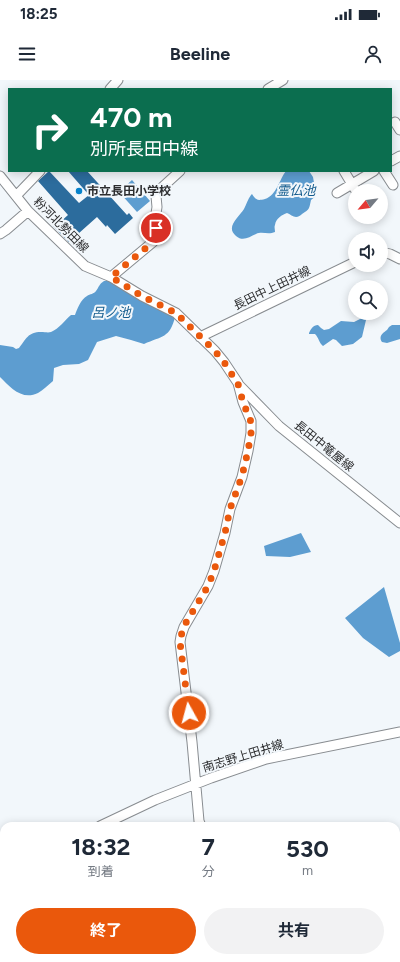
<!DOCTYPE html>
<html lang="ja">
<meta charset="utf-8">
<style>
:root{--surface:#fff;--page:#f2f2f3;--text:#1f2937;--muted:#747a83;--accent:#ea580c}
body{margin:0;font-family:Figtree,"Noto Sans JP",sans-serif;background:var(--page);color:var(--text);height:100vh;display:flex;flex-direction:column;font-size:15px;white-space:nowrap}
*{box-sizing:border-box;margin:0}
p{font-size:13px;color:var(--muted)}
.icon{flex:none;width:22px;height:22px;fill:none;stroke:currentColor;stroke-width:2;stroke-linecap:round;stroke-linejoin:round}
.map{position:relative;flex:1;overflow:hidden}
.panel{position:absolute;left:0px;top:742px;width:400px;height:140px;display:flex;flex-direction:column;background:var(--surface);border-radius:12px 12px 0 0;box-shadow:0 2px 10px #0003}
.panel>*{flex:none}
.hud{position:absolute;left:8px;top:8px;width:384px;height:84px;border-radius:0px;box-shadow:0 2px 10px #0003;background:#0b6e4f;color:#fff;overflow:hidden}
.needle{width:26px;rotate:241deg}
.controls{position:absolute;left:348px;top:104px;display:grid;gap:8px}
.controls a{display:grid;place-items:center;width:40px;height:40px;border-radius:50%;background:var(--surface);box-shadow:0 2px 10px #0003;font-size:20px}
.pin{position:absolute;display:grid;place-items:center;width:34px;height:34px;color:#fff;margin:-17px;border:2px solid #fff;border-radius:50%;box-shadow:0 1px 4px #0007}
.me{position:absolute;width:44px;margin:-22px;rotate:353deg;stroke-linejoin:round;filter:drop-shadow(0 0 3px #0008)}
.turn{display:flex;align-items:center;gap:14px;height:84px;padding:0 16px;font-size:18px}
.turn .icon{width:52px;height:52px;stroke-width:2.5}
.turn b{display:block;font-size:28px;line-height:34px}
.eta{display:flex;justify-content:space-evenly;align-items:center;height:68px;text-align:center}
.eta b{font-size:24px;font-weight:700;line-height:28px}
.primary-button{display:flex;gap:8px;margin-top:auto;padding:8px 16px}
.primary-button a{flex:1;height:46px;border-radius:24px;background:var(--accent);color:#fff;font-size:16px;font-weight:700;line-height:46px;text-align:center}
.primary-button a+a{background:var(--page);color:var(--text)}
.status{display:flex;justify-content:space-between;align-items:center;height:28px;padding:0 20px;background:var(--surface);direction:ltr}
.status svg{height:11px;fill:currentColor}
header{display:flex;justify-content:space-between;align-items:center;height:52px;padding:0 16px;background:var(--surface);font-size:18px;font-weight:700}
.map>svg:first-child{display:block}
</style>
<div class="status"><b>18:25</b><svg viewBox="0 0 49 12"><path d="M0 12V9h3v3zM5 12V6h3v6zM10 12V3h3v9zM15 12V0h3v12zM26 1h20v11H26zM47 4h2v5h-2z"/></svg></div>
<header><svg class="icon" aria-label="menu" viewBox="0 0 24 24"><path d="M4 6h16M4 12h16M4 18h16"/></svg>Beeline<svg class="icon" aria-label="person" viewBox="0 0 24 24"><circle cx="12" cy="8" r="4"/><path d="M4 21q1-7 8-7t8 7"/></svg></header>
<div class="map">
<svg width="400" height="882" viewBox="0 0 400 882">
<rect width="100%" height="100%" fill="#f2f7fb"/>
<path fill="#5d9dd0" d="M286 91H309L313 97 316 114V116L311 120C309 129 310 129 302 134 301 135 298 137 296 137 293 137 290 134 287 133 282 135 276 138 275 145 274 147 275 149 275 152 268 155 262 151 256 154 249 157 243 162 236 156 225 147 239 137 244 129 246 125 248 119 251 115L252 114C256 120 257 121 265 119 277 115 279 100 286 91Z
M132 100 150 121 137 132 119 112Z
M104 201H113L175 237C170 258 162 256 144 264L131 260 116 256 97 262 88 280 79 284 63 285 54 288 53 301C48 305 43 310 38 313 22 321 10 307 0 297V265L13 267 16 269 19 268C26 259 28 252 41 252 45 252 48 253 51 252 59 249 65 240 71 235H75C77 229 81 219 87 216 90 214 94 214 96 211 99 207 99 204 104 201Z
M364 237 366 240 362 257 353 264 342 266 336 260 333 259 323 266C319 263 319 258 315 254H309V253C311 249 313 245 318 245L321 248 324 250 329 249 341 241 354 242Z
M392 245H400V259L387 263 382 262C378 256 383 253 387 250L389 247Z
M301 453 311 472 290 477 266 476 264 466Z
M384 507 400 563V571L389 577 363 558 345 538Z"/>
<path fill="#2c6c9d" d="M49 91 79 123 89 115 68 91H87L127 135 129 133 133 138 115 154 107 145 106 147 97 137 69 162 53 146 58 144 68 135 38 101Z"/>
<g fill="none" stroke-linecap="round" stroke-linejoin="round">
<defs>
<path id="minor" d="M110 9 118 0
M268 9 283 0
M395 42 400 50
M391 81 400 76
M344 91 356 111
M384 91 393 105
M0 96 28 131 85 186 111 197 142 216 176 233 215 271 224 282 238 303 243 322 251 341V353L248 371 242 397 230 429 225 453 214 491 208 506 184 547 181 556 180 562 192 662 199 741 201 746
M337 113 374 91
M16 116 40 91
M0 154 6 150 28 131
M381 172 390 174 400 179
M111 197 153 162 156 157 155 140 157 127 156 116 157 112 180 91
M200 257 355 182
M239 305 279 346 400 443
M100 746 155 720 211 698 266 679 400 652
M0 792 4 791
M396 850 400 847
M44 878 46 882
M103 878 105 882
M145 882 156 878
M221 882 222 878
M272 882 282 878"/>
</defs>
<use href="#minor" stroke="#888c90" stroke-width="11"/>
<use href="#minor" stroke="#fff" stroke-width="9"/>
</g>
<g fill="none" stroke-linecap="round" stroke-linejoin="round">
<path stroke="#ea580c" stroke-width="7" stroke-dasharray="0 12.6" d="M156 148V156L153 162 111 197 142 216 176 233 215 271 224 282 238 304 243 322 251 342V353L248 371 242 396 230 429 225 453 214 491 208 506 184 546 181 556 180 562 189 633"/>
</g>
<circle fill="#0682cb" stroke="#f2f7fb" stroke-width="1.5" cx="79" cy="111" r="4"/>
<g text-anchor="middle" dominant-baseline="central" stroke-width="4" stroke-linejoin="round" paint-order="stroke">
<g font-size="12" font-weight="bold" fill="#2c2d2f" stroke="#f2f7fb" text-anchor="start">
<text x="87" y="111">市立長田小学校</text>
</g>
<g font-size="12" fill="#2c2d2f" stroke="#f2f7fb">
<text transform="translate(61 145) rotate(45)">粉河北勢田線</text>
<text transform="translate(272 208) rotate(-26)">長田中上田井線</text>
<text transform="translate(324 366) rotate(39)">長田中篭屋線</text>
<text transform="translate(243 676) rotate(-17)">南志野上田井線</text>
</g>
<g font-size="13" font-style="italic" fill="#125b8d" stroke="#f2f7fb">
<text x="296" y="110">霊仏池</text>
<text x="111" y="232">呂ノ池</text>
</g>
</g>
</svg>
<div class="controls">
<a><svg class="needle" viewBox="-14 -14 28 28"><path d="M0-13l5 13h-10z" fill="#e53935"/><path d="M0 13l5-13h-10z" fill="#747a83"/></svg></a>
<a><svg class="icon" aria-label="sound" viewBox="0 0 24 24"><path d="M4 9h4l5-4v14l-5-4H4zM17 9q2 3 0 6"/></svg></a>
<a><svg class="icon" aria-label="search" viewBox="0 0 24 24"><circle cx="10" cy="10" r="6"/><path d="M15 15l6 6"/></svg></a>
</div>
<div class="pin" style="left:156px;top:148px;background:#d93025"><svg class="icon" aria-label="arrive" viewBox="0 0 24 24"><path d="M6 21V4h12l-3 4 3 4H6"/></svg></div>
<svg class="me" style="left:189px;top:633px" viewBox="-20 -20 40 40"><circle r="17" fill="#ea580c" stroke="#fff" stroke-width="3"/><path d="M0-11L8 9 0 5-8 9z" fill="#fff"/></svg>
<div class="hud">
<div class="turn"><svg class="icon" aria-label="right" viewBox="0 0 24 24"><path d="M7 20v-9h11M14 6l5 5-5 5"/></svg><div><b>470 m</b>別所長田中線</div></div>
</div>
<section class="panel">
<div class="eta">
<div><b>18:32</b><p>到着</p></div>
<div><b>7</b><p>分</p></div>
<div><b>530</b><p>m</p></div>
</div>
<div class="primary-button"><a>終了</a><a>共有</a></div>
</section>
</div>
